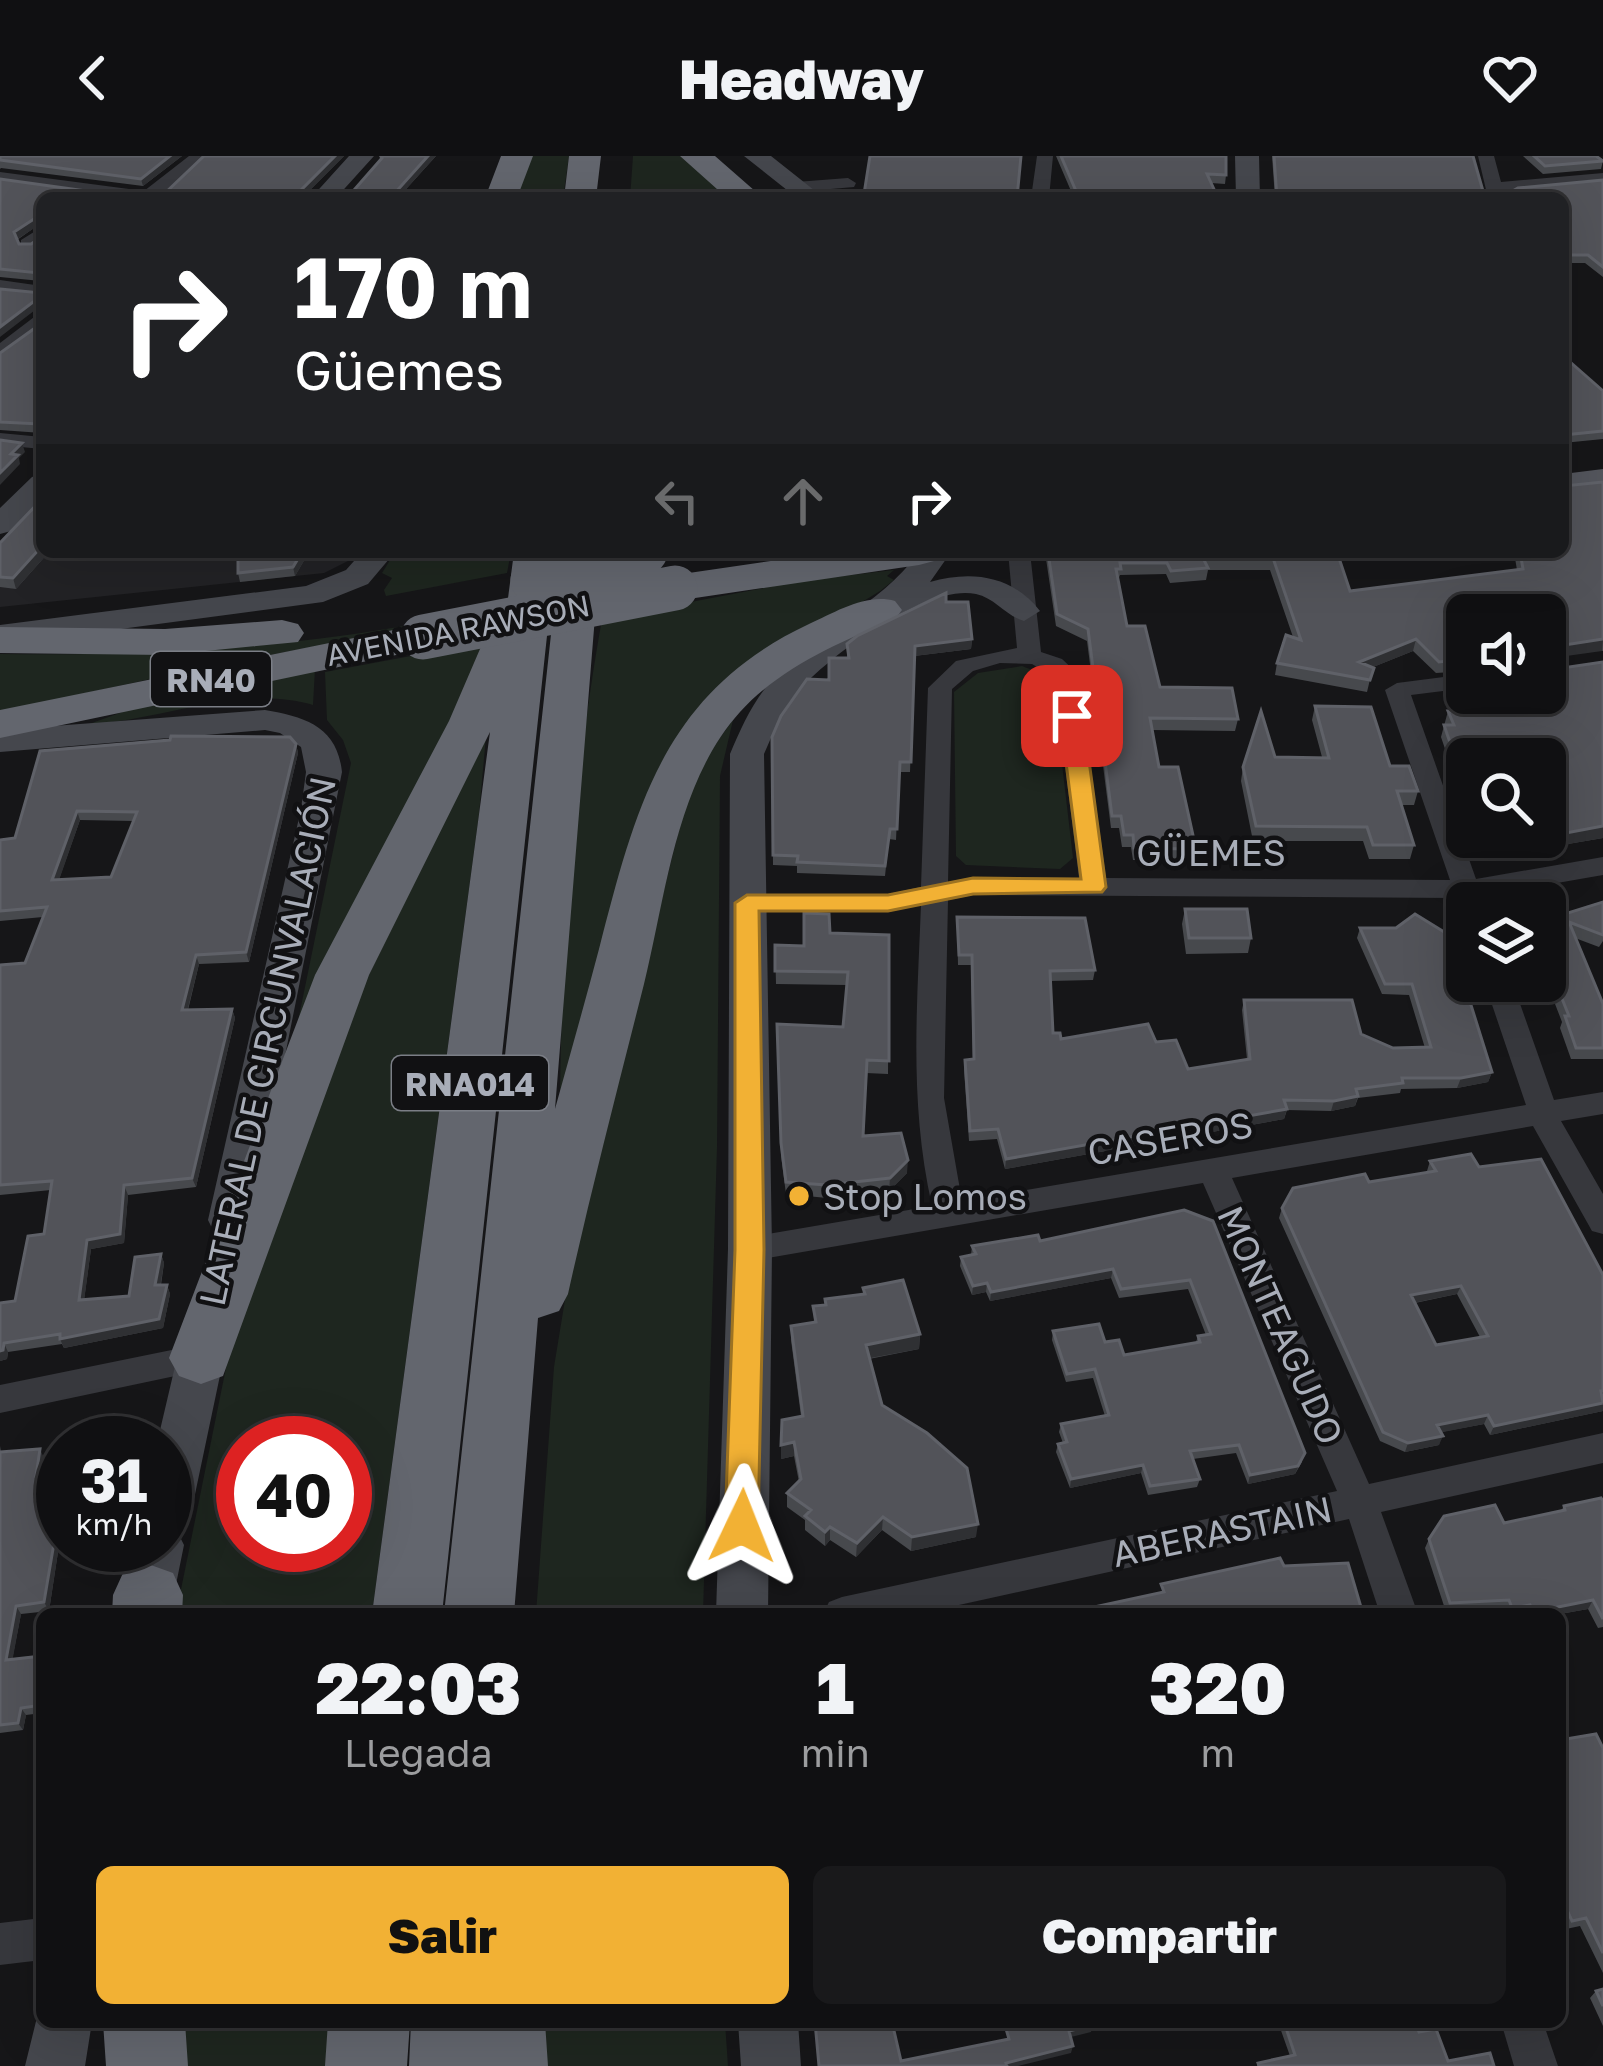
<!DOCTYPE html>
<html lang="es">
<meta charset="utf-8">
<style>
:root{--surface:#101012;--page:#19191b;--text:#f1f3f6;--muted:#9c9d9f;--line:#303032;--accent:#f2b134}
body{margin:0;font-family:"Golos Text",sans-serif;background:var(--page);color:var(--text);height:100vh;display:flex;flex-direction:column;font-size:45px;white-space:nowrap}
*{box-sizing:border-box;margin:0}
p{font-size:39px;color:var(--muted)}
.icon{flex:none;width:66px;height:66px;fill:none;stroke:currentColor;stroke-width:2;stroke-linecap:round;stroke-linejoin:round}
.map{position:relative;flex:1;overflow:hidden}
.side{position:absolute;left:36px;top:1452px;width:1530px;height:420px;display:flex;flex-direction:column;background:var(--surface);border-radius:18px;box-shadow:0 12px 48px #0002,0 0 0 3px var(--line)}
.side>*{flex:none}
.banner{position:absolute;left:36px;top:36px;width:1533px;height:366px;border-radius:18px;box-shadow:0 12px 48px #0002,0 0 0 3px var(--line);background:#202124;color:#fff;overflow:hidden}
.fabs{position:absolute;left:1446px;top:438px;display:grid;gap:24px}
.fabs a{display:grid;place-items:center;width:120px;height:120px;border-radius:18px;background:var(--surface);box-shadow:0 12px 48px #0002,0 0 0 3px var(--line);font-size:60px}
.speed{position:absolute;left:36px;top:1260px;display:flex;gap:24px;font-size:60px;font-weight:700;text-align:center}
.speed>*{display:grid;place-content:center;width:156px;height:156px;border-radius:50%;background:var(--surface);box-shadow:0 12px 48px #0002,0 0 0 3px var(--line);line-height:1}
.speed small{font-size:30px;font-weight:400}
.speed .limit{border:18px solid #d22;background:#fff;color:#111}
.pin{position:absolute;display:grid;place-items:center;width:102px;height:102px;color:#fff;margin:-51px;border-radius:24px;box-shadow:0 6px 18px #0006}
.me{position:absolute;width:132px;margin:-66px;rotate:2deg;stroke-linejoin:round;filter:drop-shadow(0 0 9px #0008)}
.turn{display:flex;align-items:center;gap:42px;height:252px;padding:0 60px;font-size:54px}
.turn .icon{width:156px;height:156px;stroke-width:2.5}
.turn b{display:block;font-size:84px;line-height:102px}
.lanes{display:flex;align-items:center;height:114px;padding:0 60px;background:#0003;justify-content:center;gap:60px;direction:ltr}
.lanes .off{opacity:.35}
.eta{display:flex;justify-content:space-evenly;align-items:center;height:204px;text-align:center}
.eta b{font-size:72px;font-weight:800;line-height:84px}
.primary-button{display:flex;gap:24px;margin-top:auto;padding:24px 60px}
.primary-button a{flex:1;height:138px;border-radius:18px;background:var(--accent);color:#111;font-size:48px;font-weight:800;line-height:138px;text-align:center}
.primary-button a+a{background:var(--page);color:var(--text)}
header{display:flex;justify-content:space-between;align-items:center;height:156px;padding:0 60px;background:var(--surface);font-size:54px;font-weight:800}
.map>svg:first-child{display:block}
</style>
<header><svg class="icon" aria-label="back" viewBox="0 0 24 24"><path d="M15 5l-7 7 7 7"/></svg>Headway<svg class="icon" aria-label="heart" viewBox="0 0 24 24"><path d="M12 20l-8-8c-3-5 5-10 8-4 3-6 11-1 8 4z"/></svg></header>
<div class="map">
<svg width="1603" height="1910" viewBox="0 0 1603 1910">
<rect width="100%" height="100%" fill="#161618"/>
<path fill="#222225" d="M42 396H356L352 403 324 417 0 451V401Z"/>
<path fill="#1e261f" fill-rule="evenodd" d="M530 0H569L563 42H513Z
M633 0H682L728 42H630Z
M395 396H511L507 417 386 440 384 434 392 422 382 417Z
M894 414 887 420 894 424 880 435 732 526 560 961C560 803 574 619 602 463L800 425Z
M426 466 425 470 196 513 0 556V498C145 500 283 493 426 466Z
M486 486 282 943 351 607 343 584 327 564 325 516Z
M1022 510 1052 522 1073 702 1060 713 966 709 956 700 954 536 978 517Z
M315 513 313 549C240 528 160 565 89 568L131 553Z
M733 564 720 620 717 991 703 1458H536L554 1211 572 1101 689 634 696 615Z
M487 569 479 658 372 1458H176L228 1202 316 930ZM243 1287H345V1389H243Z
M162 1866H331L327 1910H166Z
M537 1866H725L728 1910H540Z"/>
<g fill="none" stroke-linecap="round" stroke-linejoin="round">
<path fill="#37383d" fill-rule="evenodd" d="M189 0H207L162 38 165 42H118L0 26V16L144 35Z
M1037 0H1053L1049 42H1031Z
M1478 0H1494L1501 26 1603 17V27L1504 36 1506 42H1488Z
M848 22 856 27 854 31 796 36 787 31 796 26Z
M42 71V85L33 92H21V84Z
M0 124 42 130V142L0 136Z
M42 155V171L0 203V187Z
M0 277 42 281V293L0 289Z
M1008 396H1030L1041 496 1062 503 1078 518 1106 722 1450 724 1385 534 1397 527 1467 518V532L1411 539 1476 723 1603 701V719L1482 740 1485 747H1467V755L1456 742 973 739 948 744 944 942 962 1045 1526 949 1484 825H1512L1554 944 1603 936V958L1561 965 1603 1038V1078L1592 1075 1533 970 1232 1022 1369 1328 1603 1277V1307L1381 1356 1418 1458H1380L1349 1363 918 1458H823L829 1446 842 1441 1337 1335 1203 1027 750 1105 739 1102 734 1093 739 1084 750 1081 932 1050C909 947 917 853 921 749L888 756H747L733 747 747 738H888L921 731 928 532 956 505 1017 492ZM1000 507 1032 508 1054 521 1079 722 973 721 948 726 952 533 973 515Z
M201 1188 213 1192 218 1202 213 1212 0 1257V1229Z
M42 1762V1804L0 1809V1767Z
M1501 1866H1543L1558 1910H1514Z"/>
<path fill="#45474d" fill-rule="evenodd" d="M349 0H374L336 42H311Z
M744 0H771L824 42H797Z
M1235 0H1259L1260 42H1236Z
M42 318V344L11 375 0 378V352L32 321Z
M362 396H395L368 428 323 446 0 489V469L306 430 346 414Z
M919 396H951L930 426C971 414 1012 419 1040 455L1024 465C1006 460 995 442 976 438 926 427 824 503 794 540 780 557 773 578 764 598L772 1093 768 1458H716L728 1093 730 598C741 572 752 547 771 525 815 474 879 451 919 396Z
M265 554C305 561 337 570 342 616L252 1064 246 1076 230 1081 214 1076 208 1064 301 653 306 616 301 591 280 577 265 574 0 596V574Z
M207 1153 223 1159 230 1172 190 1362 179 1379 184 1389 170 1458H118L134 1389H165V1287H157L184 1172 191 1159Z
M41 1845 42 1866H92L85 1910H25Z
M738 1866H798L801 1910H741Z"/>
<path fill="#53555c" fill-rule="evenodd" d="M1603 313V333L1563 338V318Z"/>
<path fill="#63666e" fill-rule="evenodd" d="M501 0H533L517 42H485Z
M569 0H601L596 42H564Z
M680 0H715L763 42H727Z
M514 396H556L442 1458H372L490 576 369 819 223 1220 201 1228 179 1220 169 1202 315 819 449 565 483 486 489 477 504 473Z
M560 396 600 399 555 953C570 899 585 846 599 793 636 650 664 536 809 468 836 456 866 437 895 445L902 454 895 463C840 486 781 511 740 556 676 627 666 739 644 828 618 931 591 1034 568 1138L559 1155 538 1162 514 1458H444Z
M833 396H940L934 405 919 409 675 445 660 441 653 432 660 423 675 419Z
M282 464 298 468 304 477 298 486 165 499 0 497V471L165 473Z
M423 468 439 472 445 481 439 490 0 582V554Z
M148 1408 173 1417 183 1439 182 1458H112L113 1439 123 1417Z
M103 1866H185L188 1910H106Z
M328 1866H410L407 1910H325Z
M411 1866H545L548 1910H409Z"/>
<path stroke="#63666e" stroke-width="45" d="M533 424 645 396
M423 481 675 432"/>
</g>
<path fill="#47494d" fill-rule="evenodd" d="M0 0H182L143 30 1 12 0 13Z
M204 0H344L302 42H42L41 67 17 84 19 88H31L42 81 41 125 0 121V23L115 39H163Z
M379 0H436L398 42 356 41 354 34 381 4Z
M870 0 1017 42H864Z
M1056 0H1226V19L1225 28 1211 27 1218 42H1074Z
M1272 0H1473L1485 42H1275Z
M1523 0H1596L1603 5 1601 13 1543 18Z
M1603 24V121L1585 107H1563V42Z
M42 167V277L0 274V197Z
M1563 206 1603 235V283L1563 287Z
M1603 326V495L1467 459V515L1436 517 1413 495 1373 511 1367 536 1275 519 1277 507 1293 481 1270 414H1208L1206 424 1170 427 1166 418 1120 419 1118 424 1127 470 1160 531 1238 563 1235 575 1152 574 1159 611 1194 684 1192 696 1189 695 1187 705 1133 704 1131 691H1122L1119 672H1111L1087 485 1056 470 1045 396H1337L1350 435 1517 414 1514 396H1563Z
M0 387 42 396H49L16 433 0 431Z
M309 396 295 420 240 426 238 417Z
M946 446 972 483 971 493 914 500 910 616H899L896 684 889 683 885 720 797 717V710L773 709 772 581 847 502V488Z
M1603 506V682L1509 698 1496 681H1545V603H1467V658L1441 581 1448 555H1450L1445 539 1448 527 1467 524V537H1545V510L1549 514Z
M1315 550 1390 610 1418 635 1414 649H1402L1414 689 1410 703H1369L1363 685H1253L1241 625 1243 611 1275 601H1322L1312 564Z
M296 588 298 597 249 806 199 808 188 854 232 853 235 862 196 1031 128 1039 124 1087 91 1093 84 1144 129 1140 161 1098 164 1107 161 1129H167L170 1138 163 1172 64 1192 62 1188 8 1196 7 1203 0 1205 15 1145 44 1078 51 1034 0 1039V809L25 807 43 761 0 765V684L15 682 40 595ZM80 664 133 665 111 721 59 723Z
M1603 746V785L1599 791 1575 782 1603 848V903H1571L1560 872 1562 866 1545 822V773L1565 758Z
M1185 753 1251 782 1248 797 1186 798 1182 768Z
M957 761 1095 814 1093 824 1050 825 1053 877 1061 883 1156 886 1188 913 1247 903 1242 854 1244 844 1361 878 1393 892H1425L1409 839 1382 838 1357 782 1360 772 1492 916 1488 926 1457 932 1401 933 1400 937 1358 942 1355 950 1331 955 1287 954 1284 963 1005 1013 997 983 969 985 964 914 965 904 973 903 971 809H958Z
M830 777 889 779 888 918 866 917 864 980 907 1017 889 1035 827 1042 786 1038 781 1000 777 868 843 871 847 829 776 828 775 789 804 790Z
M1430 1005 1603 1255 1490 1279 1484 1268 1441 1276 1439 1289 1405 1296 1380 1285 1279 1062 1282 1052 1428 1017 1427 1015ZM1457 1138 1480 1181 1436 1189 1415 1147Z
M1184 1054 1302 1306 1295 1318 1248 1328 1236 1297 1193 1303 1200 1323 1197 1331 1148 1339 1141 1317 1070 1332 1056 1296 1058 1288 1063 1287 1059 1276 1061 1268 1105 1260 1093 1222 1066 1226 1052 1184 1053 1175 1105 1186 1124 1199 1196 1186 1198 1180 1206 1179 1188 1133 1119 1142 1111 1122 990 1145 986 1136 972 1139 960 1110 961 1101 971 1099 972 1090 1040 1085Z
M863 1132 920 1178 919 1193 869 1203 882 1249 976 1381 911 1395 882 1374 856 1401 830 1384 825 1390 805 1374V1364L787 1351V1337L799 1326 794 1300 781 1303 801 1260 791 1184V1170L814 1166 813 1150 825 1149 863 1138Z
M0 1290 1 1296 44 1302 41 1319 63 1318V1389H109L108 1391 58 1396 49 1455 21 1458 12 1504 42 1500V1557L26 1559 23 1574 0 1577Z
M1603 1345V1471L1598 1472 1588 1453 1560 1458H1506L1504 1453 1446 1456 1425 1392 1429 1383 1561 1355 1564 1350Z
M1560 1584 1603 1592V1817L1580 1770 1566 1773 1560 1759Z
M1603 1833V1870L1590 1842 1596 1835Z
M1278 1866H1415L1419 1876 1448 1905 1494 1910H1257L1258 1907 1290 1900Z"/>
<path fill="#2f3033" d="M170 0H182L143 30 141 23Z
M335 0H344L302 42H270Z
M428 0H436L398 42H394V38Z
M40 59 42 67 16 84 14 76Z
M37 143 39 151 0 181V171Z
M22 287 25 296 19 302 20 308 0 329V317L11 298Z
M42 390V396H49L16 433 13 422Z
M302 396H309L295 420 293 411Z
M972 483 971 493 914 500 915 490Z
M1416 483 1413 495 1356 518 1359 506Z
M1603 483 1602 495 1545 503V492Z
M296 588 298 597 249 806 246 796Z
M77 655 80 664 56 733 52 724Z
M1603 670V682L1509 698 1513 686Z
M196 799 199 808 185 864 182 854Z
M232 853 235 862 196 1031 192 1022Z
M1492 916 1488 926 1457 932 1461 922Z
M1358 940 1355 950 1331 955 1334 945Z
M1287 953 1284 963 1005 1013 1006 1003Z
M908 1004 907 1017 889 1035 890 1022Z
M124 1029 128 1039 124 1087 91 1093 83 1153 79 1144 87 1084Z
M161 1098 164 1107 159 1138 155 1129Z
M1113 1113 1111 1122 990 1145 991 1136Z
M987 1127 986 1136 972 1139 973 1130Z
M167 1129 170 1138 163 1172 64 1192 60 1183Z
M1461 1130 1457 1138 1408 1148 1411 1139Z
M920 1178 919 1193 865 1203 866 1189Z
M4 1187 8 1196 7 1203 0 1205V1195Z
M1603 1247V1255L1490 1279 1494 1270Z
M1488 1259 1484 1268 1433 1278 1437 1269Z
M1443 1280 1439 1289 1405 1296 1408 1287Z
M794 1286V1300L781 1303V1289Z
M40 1293 44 1302 40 1328 36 1320Z
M1305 1297 1295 1318 1248 1328 1250 1319Z
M1143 1309 1141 1317 1070 1332 1071 1323Z
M883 1361 882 1374 856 1401 857 1387Z
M978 1368 976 1381 911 1395 912 1381Z
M830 1371V1384L825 1390V1376Z
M54 1387 58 1396 49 1455 44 1446Z
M1593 1444 1588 1453 1560 1458H1532L1533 1456Z
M16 1450 21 1458 11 1512 6 1504Z
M21 1552 26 1559 23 1574 18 1567Z
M1093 1869 1091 1876 1067 1882 1069 1875Z
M1073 1890 1071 1897 1018 1910H1005L1006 1907Z"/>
<path fill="#525359" stroke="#5f6168" stroke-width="3" fill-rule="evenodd" d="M0 0H170L141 23 0 4Z
M204 0H335L299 36 270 42H42V75L40 59 14 76 19 88H31L42 81V132L40 117 0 113V23L115 39H163Z
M381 0H428L394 38 354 34 382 2Z
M870 0H1021L1017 42H895V40L864 38Z
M1061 0H1226V19L1207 18 1218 42H1079Z
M1274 0H1473L1485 42H1395L1349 39 1350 42H1277Z
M1534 0H1596L1603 5 1545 10Z
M1603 24V111L1588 99H1563V42H1500L1518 32Z
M0 133 42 137V144L37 143 0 171Z
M42 167V266L40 268 0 266V197Z
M1569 205 1603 235V275L1563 279V206Z
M0 284 22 287 11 298 18 299 0 317Z
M1603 326V483L1545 492V498V459H1467V503L1439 506 1416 483 1359 506 1374 512 1370 524 1277 507 1286 479 1301 484 1273 402H1203L1208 412 1171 415 1167 407H1120L1121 413H1116L1127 470H1145L1160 531 1232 532 1238 563 1150 562 1159 611H1178L1194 684 1188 683 1189 693 1134 692 1133 679H1124L1121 660H1112L1088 473 1057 458 1048 396H1337L1350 435 1523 413 1520 396H1563V330Z
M42 343V390L13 422 0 421V387Z
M238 396H302L293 411 238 417Z
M946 437V446H968L972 483 915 490 911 606H900L897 673H890L885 710 797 706 798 700 773 699 772 581 781 560 807 523 829 524V502H849L847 488 857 480Z
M1603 506V670L1545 681V603H1467V636L1444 569H1454L1448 555H1458L1448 527 1467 524V537H1545V510L1549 514Z
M1315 550 1371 551 1390 610H1409L1418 635H1397L1414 689H1373L1367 671 1256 670 1243 611 1261 555 1275 601 1329 602Z
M171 580 290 581 296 588 246 796 196 799 182 854 232 853 192 1022 124 1029 120 1078 87 1084 79 1144 129 1140 135 1101 161 1098 155 1129H167L159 1163 60 1183V1178L4 1187 3 1194 0 1195V1147L15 1145 28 1080 44 1078 52 1025 0 1029V809L25 807 47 751 0 755V684L15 682 40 595 170 584ZM77 655 137 656 111 721 52 724Z
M1509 681H1543L1513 686Z
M1603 746V779L1569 766 1603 848V892H1576L1565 860H1569L1548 808H1545V773L1562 749 1565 758Z
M1185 753H1247L1251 782H1189Z
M804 757 829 758 830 777 889 779V905L867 904 863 980 901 977 908 1004 890 1022 827 1029 786 1026 781 987 777 868 843 871 848 816 775 815V789L804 790Z
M1415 758 1449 779 1492 916 1461 922H1402L1403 927 1356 933 1358 940 1334 945 1284 944 1287 953 1006 1003 998 973 970 975 965 904 974 903 972 799H959L957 761 1085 762 1095 814 1050 815 1053 877H1060L1061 883 1148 868 1156 886 1176 884 1188 913 1250 903 1244 844H1352L1361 878 1393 892 1431 891 1412 828H1385L1360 772H1396Z
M1471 998 1479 1011 1541 1003 1603 1119V1235H1601L1603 1247 1494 1270 1488 1259 1437 1269 1443 1280 1408 1287 1383 1276 1282 1052 1293 1032 1365 1018 1369 1026 1436 1015 1430 1005ZM1461 1130 1488 1180 1436 1189 1411 1139Z
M1184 1054 1213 1065 1305 1297 1298 1310 1250 1319 1239 1289 1190 1295 1200 1323 1150 1330 1143 1309 1071 1323 1058 1288 1067 1286 1061 1268 1109 1259 1095 1213 1067 1218 1053 1175 1099 1168 1105 1186 1119 1184 1124 1199 1200 1186 1198 1180 1211 1178 1190 1124 1121 1133 1113 1113 991 1136 987 1127 973 1130 961 1101 976 1098 972 1090 1038 1079 1040 1085Z
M903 1124 920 1178 866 1189 882 1249 927 1277 967 1312 978 1368 912 1381 883 1361 857 1387 830 1371 825 1376 805 1360 811 1354 787 1337 801 1323 794 1286 781 1289 782 1264 803 1260 791 1170 816 1166 813 1150 826 1149 825 1143 865 1138 863 1132Z
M40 1293 36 1320 63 1318V1386L54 1387 44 1446 16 1450 6 1504 42 1500V1549L21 1552 18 1567 0 1569V1296Z
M1601 1342 1603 1345V1463L1593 1444 1533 1456 1530 1449 1512 1452 1509 1444 1450 1447 1429 1383 1444 1360 1495 1349 1504 1367 1565 1354 1564 1350Z
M1280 1402 1284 1410 1348 1407 1363 1458H1082L1080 1454 1164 1436 1161 1428Z
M1596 1578 1603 1592V1797L1586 1762 1572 1765 1560 1739V1584Z
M1603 1833V1850L1596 1835Z
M815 1866H892L901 1905 1009 1883 1004 1866H1092L1093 1869 1069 1875 1073 1890 1006 1907 1007 1910H819Z
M1284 1866H1415L1419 1876 1436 1873 1448 1905 1490 1897 1494 1910H1259L1258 1907 1295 1899Z"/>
<path fill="#f2b134" stroke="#9d7322" stroke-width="3" d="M1072 554 1083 560 1106 731 1102 736 973 738 888 755H759L764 1094 758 1370 753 1380 742 1384 730 1380 725 1370 735 1094V747L747 739H888L973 722 1081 723 1060 560Z"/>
<circle fill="#f2b134" stroke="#111113" stroke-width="4.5" cx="799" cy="1040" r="12"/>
<g text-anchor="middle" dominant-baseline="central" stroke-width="9" stroke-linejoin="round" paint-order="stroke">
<g font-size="30" fill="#a8adb8" stroke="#111113">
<text transform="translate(458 474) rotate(-11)">AVENIDA RAWSON</text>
</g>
<g fill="#111113" stroke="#7b7e86" stroke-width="3">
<rect x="151" y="496" width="120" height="54" rx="9"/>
<rect x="392" y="900" width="156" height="54" rx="9"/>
</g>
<g font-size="33" font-weight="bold" fill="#a8adb8">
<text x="211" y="523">RN40</text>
<text x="470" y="927">RNA014</text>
</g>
<g font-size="36" fill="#a8adb8" stroke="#111113">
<text x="1211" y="696">GÜEMES</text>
<text transform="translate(267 885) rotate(-78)">LATERAL DE CIRCUNVALACIÓN</text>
<text transform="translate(1170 982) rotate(-10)">CASEROS</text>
<text transform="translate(1281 1169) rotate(66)">MONTEAGUDO</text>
<text transform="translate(1222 1375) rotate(-12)">ABERASTAIN</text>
</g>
<g font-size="36" fill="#a8adb8" stroke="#111113" text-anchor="start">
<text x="823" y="1040">Stop Lomos</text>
</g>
</g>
</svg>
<div class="fabs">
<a><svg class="icon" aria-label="sound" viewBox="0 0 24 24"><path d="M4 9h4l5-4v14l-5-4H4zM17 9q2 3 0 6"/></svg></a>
<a><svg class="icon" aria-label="search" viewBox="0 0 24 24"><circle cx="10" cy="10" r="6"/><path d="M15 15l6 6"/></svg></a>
<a><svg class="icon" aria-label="layers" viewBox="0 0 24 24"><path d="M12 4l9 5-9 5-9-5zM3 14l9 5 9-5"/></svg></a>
</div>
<div class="speed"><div>31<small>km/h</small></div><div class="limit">40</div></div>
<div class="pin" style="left:1072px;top:560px;background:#d93025"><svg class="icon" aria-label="arrive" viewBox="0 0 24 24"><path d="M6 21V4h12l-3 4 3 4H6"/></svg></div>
<svg class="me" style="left:742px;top:1370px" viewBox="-20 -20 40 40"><path d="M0-17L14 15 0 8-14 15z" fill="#f2b134" stroke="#fff" stroke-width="4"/></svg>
<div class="banner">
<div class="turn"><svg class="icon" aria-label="right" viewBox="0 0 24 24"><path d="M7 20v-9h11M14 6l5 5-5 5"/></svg><div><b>170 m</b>Güemes</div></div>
<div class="lanes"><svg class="icon off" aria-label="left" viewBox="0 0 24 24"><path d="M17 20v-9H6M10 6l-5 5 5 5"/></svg><svg class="icon off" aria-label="ahead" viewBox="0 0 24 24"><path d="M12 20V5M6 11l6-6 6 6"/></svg><svg class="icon" aria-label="right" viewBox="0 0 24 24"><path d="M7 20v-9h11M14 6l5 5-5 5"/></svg></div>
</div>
<section class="side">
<div class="eta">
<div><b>22:03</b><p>Llegada</p></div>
<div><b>1</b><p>min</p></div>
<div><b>320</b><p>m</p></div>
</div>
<div class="primary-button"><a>Salir</a><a>Compartir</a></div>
</section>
</div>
